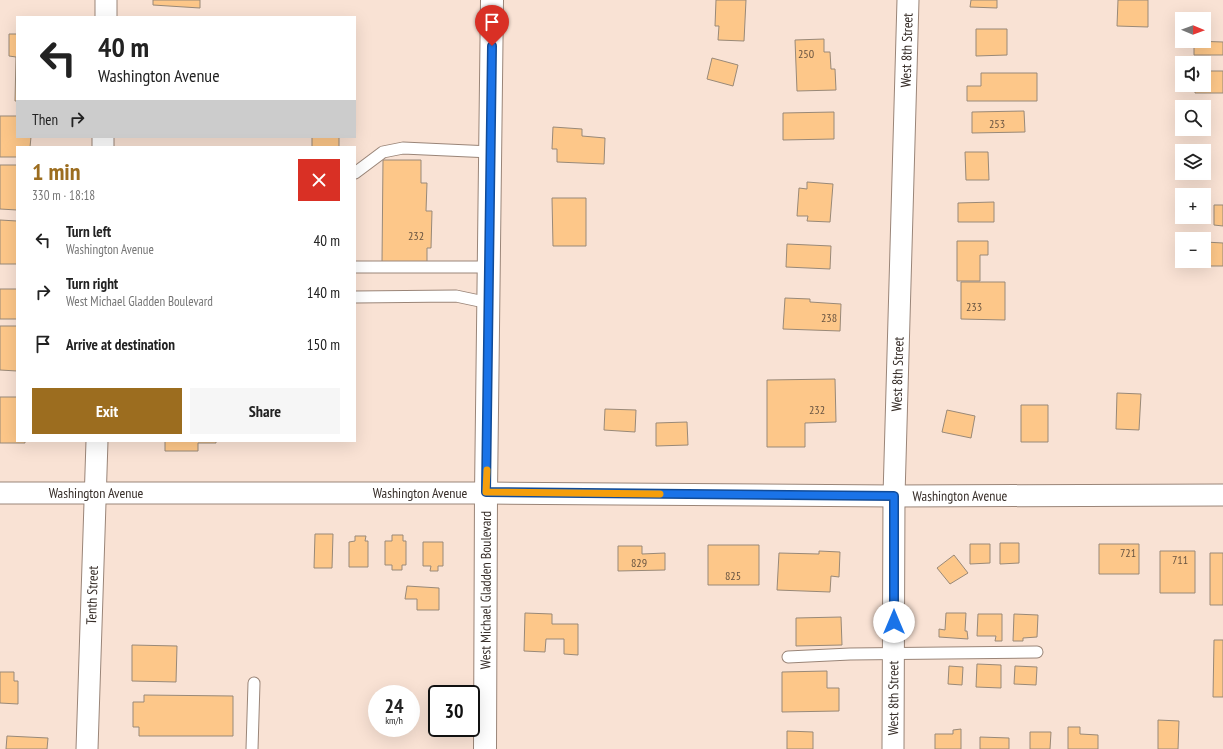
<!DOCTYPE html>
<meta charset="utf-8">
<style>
:root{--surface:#fff;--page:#f6f6f6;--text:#222;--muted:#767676;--accent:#9c6d1f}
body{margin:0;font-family:"PT Sans Narrow",sans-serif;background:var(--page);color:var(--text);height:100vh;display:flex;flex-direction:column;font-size:15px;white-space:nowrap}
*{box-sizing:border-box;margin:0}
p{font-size:13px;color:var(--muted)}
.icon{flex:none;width:22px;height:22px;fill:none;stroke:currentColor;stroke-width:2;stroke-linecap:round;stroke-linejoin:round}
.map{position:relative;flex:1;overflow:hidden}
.sheet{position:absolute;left:16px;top:146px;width:340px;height:296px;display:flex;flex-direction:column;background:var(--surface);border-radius:0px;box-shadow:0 4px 16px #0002}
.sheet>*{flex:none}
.banner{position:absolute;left:16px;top:16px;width:340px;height:122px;border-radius:0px;box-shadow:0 4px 16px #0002;background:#fff;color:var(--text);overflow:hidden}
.needle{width:26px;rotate:91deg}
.fabs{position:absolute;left:1175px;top:12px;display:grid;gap:8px}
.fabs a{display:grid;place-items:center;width:36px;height:36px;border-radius:0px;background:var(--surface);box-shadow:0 4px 16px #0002;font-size:20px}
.speed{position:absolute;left:368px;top:685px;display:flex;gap:8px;font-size:20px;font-weight:700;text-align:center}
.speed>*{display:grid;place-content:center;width:52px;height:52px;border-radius:50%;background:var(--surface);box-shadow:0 4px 16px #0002;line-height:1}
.speed small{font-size:10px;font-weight:400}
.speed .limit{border:2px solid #111;border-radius:6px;background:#fff;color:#111}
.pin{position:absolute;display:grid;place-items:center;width:34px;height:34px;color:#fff;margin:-41px -17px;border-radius:50% 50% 50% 0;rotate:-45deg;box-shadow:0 0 4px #0007}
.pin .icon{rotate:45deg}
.me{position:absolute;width:44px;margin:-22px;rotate:0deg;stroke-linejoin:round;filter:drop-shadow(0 0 3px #0008)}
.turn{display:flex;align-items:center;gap:14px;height:84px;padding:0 16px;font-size:18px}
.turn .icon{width:52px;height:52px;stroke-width:2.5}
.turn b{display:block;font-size:28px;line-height:34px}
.then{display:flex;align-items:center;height:38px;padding:0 16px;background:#0003;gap:8px;font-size:15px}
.round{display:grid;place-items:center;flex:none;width:42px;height:42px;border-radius:0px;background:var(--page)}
.head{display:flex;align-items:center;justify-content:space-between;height:68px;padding:0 16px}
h1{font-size:24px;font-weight:600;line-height:30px;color:var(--accent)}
.button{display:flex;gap:8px;margin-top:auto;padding:8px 16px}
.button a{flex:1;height:46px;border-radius:0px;background:var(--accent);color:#fff;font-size:16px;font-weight:600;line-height:46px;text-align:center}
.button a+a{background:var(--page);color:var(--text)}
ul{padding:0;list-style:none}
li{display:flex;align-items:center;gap:12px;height:52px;padding:0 16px}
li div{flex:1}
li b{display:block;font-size:15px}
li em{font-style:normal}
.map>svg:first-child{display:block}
</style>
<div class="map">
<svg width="1223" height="749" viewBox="0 0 1223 749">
<rect width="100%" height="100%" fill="#f9e2d4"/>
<path fill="#fdc789" stroke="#998978" d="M153 0H200V8L153 5Z
M716 0H746L744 41 718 40 719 26H715Z
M971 0H997V8L970 7Z
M1118 0H1148V27L1117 26Z
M976 29H1007V55L976 56Z
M9 34H17V101H15L16 57 9 56Z
M824 39V52H830L831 69H835L836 90 797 91 795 40Z
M1194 41 1223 42V55H1194Z
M712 58 738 65 733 86 707 79Z
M1204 71H1223V93H1195V85H1204Z
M981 73H1037V101H967V86H981Z
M1024 111 1025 132 972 133V112Z
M834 112V139L783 140V113Z
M0 116H17V137H31L30 147H17V157H0Z
M553 127 582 129V136L605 138 604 164 557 162V149H552Z
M312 137H339V147H312Z
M965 152H988L989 180H966Z
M383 160H421V183H427L426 211H432L431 248H427V263H382Z
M0 165H17V210L0 209Z
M807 182 833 184 830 222 807 221 808 216H797L799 188 807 189Z
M552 198H586V246H553Z
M994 202V222H958V203Z
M1214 205H1223V226L1214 225Z
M0 220 17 221V264H0Z
M957 241H988V255H980V281H957Z
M1205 242 1223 243V266H1205Z
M787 244 831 246 830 269 786 267Z
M961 282H1005V320L961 319Z
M0 289H17V319H0Z
M785 298 810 299V302L841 304 840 331 783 329Z
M0 326H17V371L0 370Z
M835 379 836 422 805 423V447H767V380Z
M1117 393 1141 394 1139 430 1116 429Z
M0 397H17V441H25V443H0Z
M1021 405H1048V442H1021Z
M605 409 636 410 635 432 604 430Z
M947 410 975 416 971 438 942 432Z
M687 422 688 445 656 446V423Z
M165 441H216V443H198V451H165Z
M315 534H333L332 568H314Z
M392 535H403V541H406V565H402V570H392V565H385V541H392Z
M355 536H366L365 541H368V567H349V542L355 541Z
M423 542H443V566H438V571H430L431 566H423Z
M1000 543H1019V563L1000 564Z
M970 544H990V563L970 564Z
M1099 544H1139V574H1099Z
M708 545H759V585H708Z
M618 546H642V554L665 553V570L618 571Z
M819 551 840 552 839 577 831 576 830 592 777 590 779 553 819 554Z
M1160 551H1195V593H1160Z
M1210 553H1223V605H1210Z
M954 555 968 573 950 584 937 568Z
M407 586 439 588V610H417V599H405Z
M525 613 552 614V624H578V655L564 654V639H546L545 652 524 651Z
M946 613H966L965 631H967L968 639 939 637V629L945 630Z
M978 614H1002V641H995L996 636H977Z
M1014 614 1038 615 1037 637 1023 638V641H1013Z
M841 617 842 645 796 646V618Z
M1214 640H1223V697H1213Z
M132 645 177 646 176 682 132 681Z
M977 664 1001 665V688L976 687Z
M949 666 963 667 962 685 948 684Z
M1015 666 1037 667 1036 685 1014 684Z
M827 671V688H839V711L782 712V672Z
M0 672H14V681H18V704L0 703Z
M144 695 233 696V736H139V727H133V702H144Z
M1158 720 1179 721 1178 749H1158Z
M1068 727H1080V734L1098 735V749H1068Z
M961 729V749H935V734H953V730Z
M787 731 813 732V749H787Z
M1030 732H1051L1050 749H1030Z
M7 736 48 738 47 749H6Z
M980 737 1009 738V749H980Z"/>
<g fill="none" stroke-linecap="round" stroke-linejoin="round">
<defs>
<path id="service" d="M355 173 383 152 403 148 491 152
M355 267H489
M355 297 456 296 489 303
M788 657 850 654 1037 652
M252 749 254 683"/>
<g id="minor">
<path d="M106 17V0"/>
<path d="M103 147V137"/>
<path id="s1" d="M0 493H486L894 496 1223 495"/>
<path id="s2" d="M87 749 97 441"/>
<path id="s3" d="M893 749 894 496 908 0"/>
</g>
<g id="secondary">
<path id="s4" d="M485 749 486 493 492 0"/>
</g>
</defs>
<use href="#service" stroke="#9a8578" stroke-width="13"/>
<use href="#minor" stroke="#9a8578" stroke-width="23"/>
<use href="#secondary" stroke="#9a8578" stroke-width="24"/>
<use href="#service" stroke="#fff" stroke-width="11"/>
<use href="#minor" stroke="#fff" stroke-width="21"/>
<use href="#secondary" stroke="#fff" stroke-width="22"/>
</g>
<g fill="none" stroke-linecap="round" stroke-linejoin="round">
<defs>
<path id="route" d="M492 46 486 492 894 496V622"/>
</defs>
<use href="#route" stroke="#114b97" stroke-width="10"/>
<use href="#route" stroke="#1a73e8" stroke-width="7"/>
<path stroke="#f59e0b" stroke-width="7" d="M487 470 486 492 660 494"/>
</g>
<g text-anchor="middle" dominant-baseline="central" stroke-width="3.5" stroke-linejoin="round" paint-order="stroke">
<g font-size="12" fill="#685441">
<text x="806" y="53">250</text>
<text x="997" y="123">253</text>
<text x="416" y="235">232</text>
<text x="974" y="306">233</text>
<text x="829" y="317">238</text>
<text x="817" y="409">232</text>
<text x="1128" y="552">721</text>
<text x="1180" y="559">711</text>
<text x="639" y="562">829</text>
<text x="733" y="575">825</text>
</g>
<g font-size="14" fill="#372e29" stroke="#f9e2d4">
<text stroke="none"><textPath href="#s3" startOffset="699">West 8th Street</textPath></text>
<text stroke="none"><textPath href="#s3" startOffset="375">West 8th Street</textPath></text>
<text stroke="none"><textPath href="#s1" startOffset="96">Washington Avenue</textPath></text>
<text stroke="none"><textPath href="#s1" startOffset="420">Washington Avenue</textPath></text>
<text stroke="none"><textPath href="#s1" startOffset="960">Washington Avenue</textPath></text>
<text stroke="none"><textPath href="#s4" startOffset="159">West Michael Gladden Boulevard</textPath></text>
<text stroke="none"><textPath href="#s2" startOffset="154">Tenth Street</textPath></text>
<text stroke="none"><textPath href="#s3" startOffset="51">West 8th Street</textPath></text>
</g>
</g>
</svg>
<div class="fabs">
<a><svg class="needle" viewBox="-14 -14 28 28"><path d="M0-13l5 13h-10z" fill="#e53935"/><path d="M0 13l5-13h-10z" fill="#767676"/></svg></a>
<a><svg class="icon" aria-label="sound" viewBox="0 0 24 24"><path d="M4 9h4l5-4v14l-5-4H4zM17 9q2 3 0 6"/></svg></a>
<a><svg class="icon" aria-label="search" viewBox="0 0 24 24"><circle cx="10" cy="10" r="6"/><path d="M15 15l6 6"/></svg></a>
<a><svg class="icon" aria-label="layers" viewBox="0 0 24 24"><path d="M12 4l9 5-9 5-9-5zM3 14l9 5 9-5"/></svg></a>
<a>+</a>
<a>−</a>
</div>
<div class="speed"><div>24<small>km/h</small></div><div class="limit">30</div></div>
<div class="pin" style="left:492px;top:46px;background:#d93025"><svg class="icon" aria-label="arrive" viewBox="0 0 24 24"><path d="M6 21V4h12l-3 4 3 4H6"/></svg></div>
<svg class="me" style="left:894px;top:622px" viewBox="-20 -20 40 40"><circle r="19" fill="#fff"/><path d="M0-13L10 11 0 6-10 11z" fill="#1a73e8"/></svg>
<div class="banner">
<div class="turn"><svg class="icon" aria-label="left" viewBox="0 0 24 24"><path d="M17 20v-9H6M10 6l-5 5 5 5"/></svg><div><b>40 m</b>Washington Avenue</div></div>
<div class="then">Then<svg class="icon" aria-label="right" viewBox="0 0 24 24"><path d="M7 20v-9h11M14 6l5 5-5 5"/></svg></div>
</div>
<section class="sheet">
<div class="head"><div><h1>1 min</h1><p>330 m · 18:18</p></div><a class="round" style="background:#d93025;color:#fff"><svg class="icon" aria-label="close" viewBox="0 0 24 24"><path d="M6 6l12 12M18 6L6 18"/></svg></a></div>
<ul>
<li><svg class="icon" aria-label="left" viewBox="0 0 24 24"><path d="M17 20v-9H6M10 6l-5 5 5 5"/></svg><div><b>Turn left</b><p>Washington Avenue</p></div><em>40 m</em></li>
<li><svg class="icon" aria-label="right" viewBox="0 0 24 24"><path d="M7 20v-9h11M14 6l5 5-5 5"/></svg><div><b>Turn right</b><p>West Michael Gladden Boulevard</p></div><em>140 m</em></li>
<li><svg class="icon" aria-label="arrive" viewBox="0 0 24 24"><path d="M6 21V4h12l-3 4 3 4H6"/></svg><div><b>Arrive at destination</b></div><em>150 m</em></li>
</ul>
<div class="button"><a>Exit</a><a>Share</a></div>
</section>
</div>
